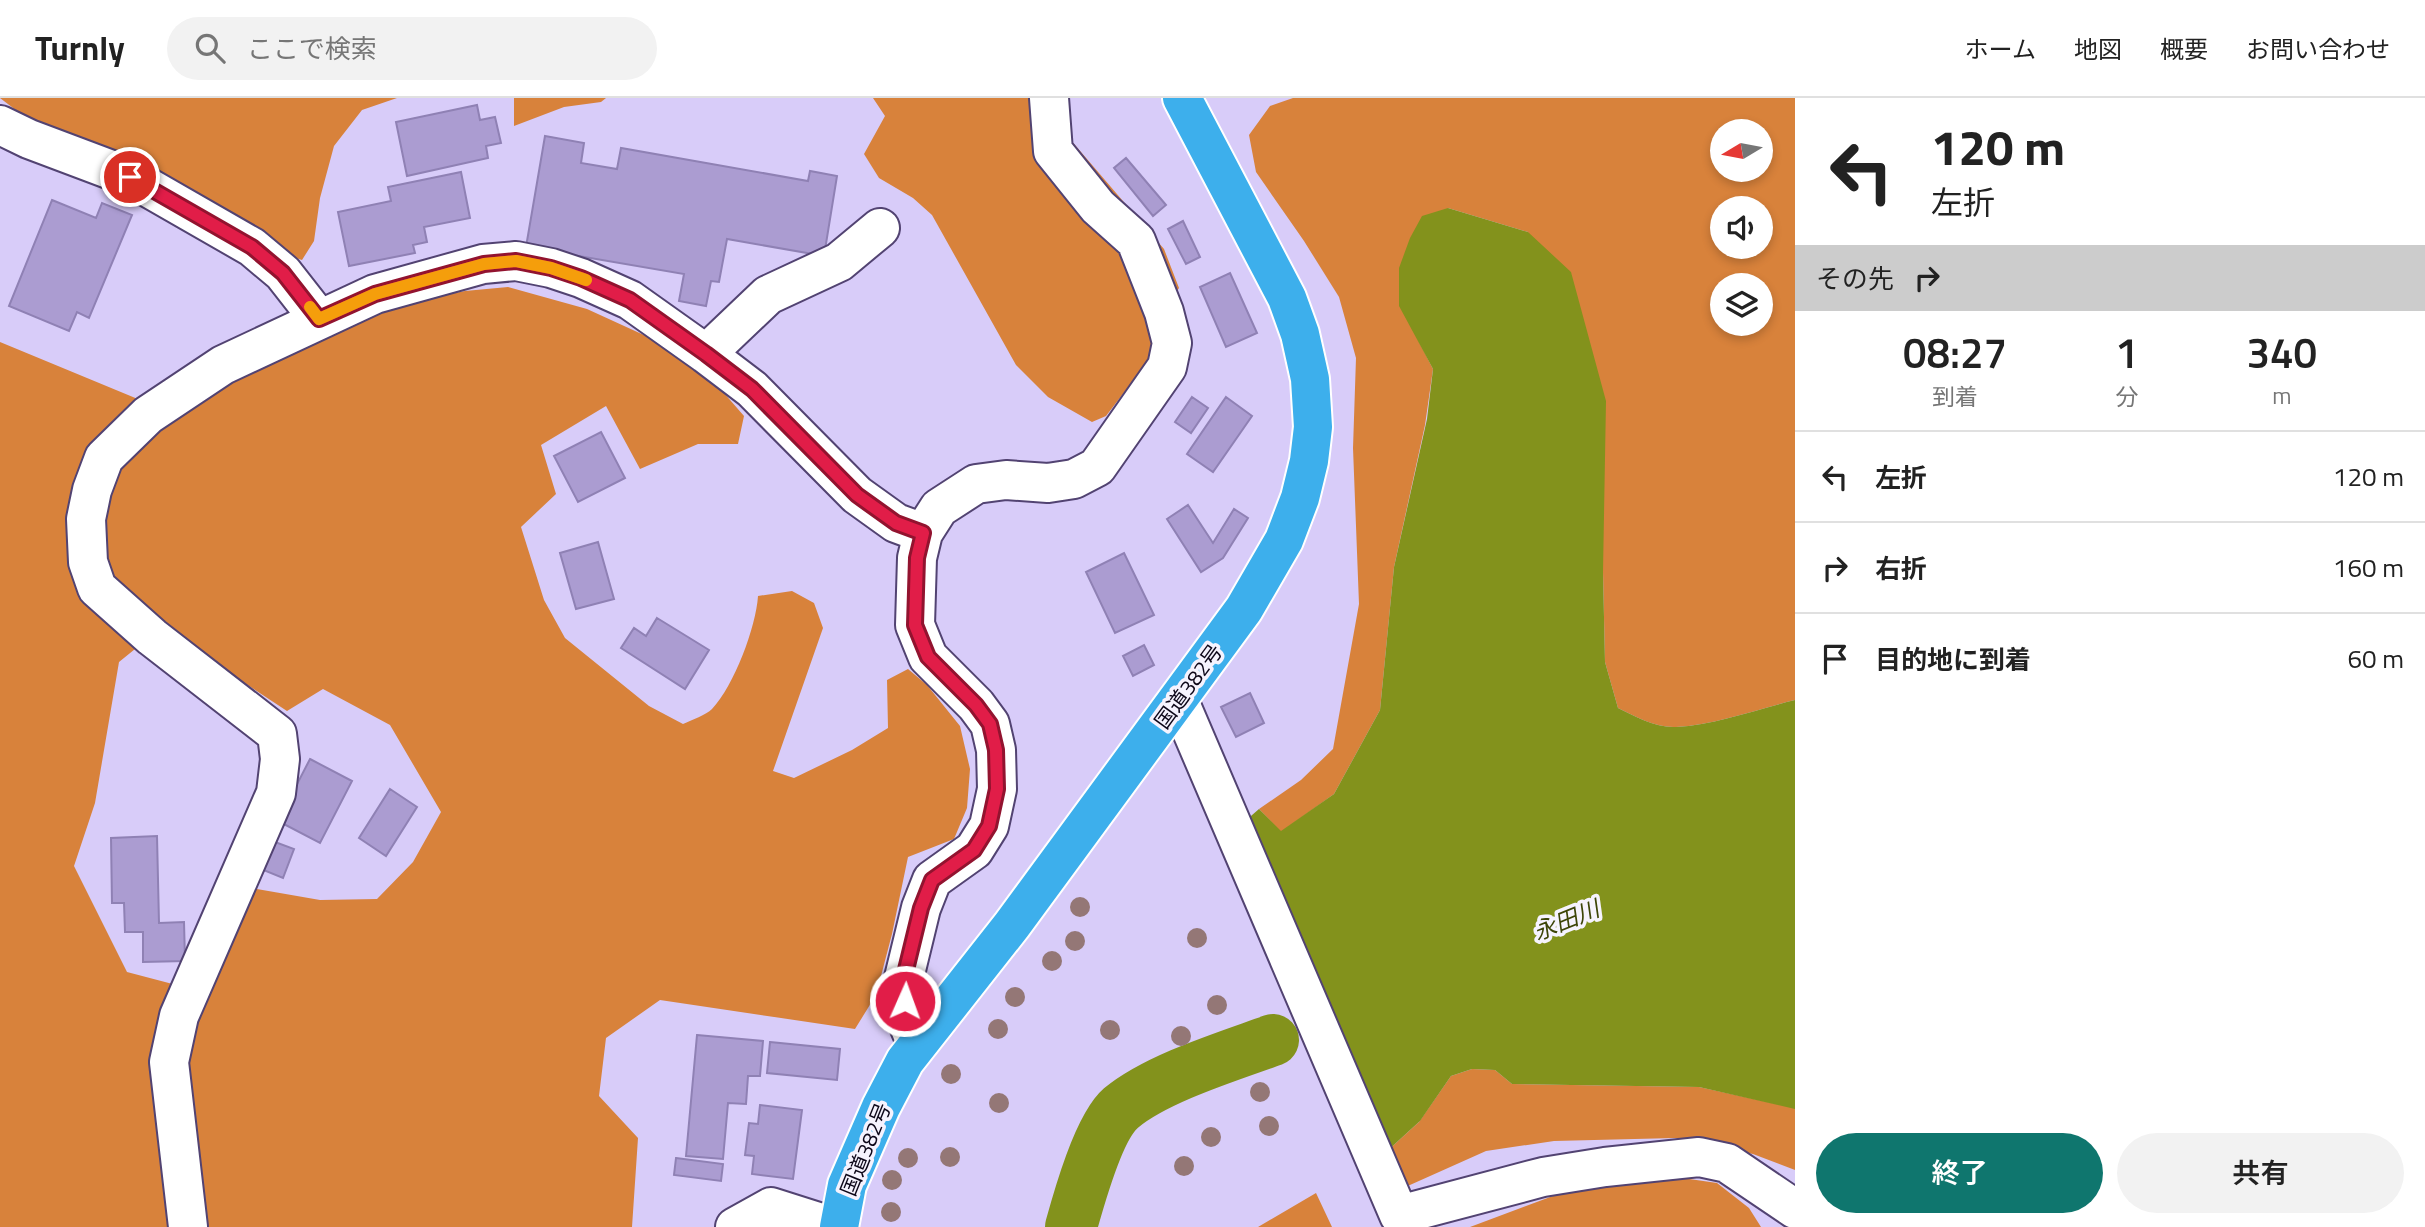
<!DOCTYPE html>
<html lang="ja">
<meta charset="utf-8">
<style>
:root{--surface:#fff;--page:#f2f2f2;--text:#222;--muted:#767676;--line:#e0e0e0;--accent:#0f766e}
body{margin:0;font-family:"Titillium Web","Noto Sans JP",sans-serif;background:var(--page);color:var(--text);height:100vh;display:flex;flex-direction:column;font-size:26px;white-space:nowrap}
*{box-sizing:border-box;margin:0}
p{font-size:23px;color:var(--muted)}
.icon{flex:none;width:38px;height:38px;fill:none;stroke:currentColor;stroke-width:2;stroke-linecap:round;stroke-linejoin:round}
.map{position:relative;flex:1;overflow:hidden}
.sheet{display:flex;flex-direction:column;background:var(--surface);width:630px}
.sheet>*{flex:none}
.top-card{background:#fff;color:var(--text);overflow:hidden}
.needle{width:46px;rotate:260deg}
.controls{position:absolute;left:1710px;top:21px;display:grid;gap:14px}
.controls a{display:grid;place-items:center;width:63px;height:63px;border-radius:50%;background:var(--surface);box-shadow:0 4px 10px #0003;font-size:35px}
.pin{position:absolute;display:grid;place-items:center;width:60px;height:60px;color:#fff;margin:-30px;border:4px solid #fff;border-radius:50%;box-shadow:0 2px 7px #0007}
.me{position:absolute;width:77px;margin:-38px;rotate:2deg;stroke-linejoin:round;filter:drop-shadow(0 0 5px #0008)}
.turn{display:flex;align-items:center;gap:24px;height:147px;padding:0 21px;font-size:32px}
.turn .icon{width:91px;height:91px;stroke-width:2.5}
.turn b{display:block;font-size:49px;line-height:60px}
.then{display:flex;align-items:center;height:66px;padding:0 21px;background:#0003;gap:14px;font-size:26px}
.eta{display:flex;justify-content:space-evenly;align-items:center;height:119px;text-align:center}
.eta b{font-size:42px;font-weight:600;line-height:49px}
.primary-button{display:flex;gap:14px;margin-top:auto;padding:14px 21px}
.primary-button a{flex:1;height:80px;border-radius:42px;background:var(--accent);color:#fff;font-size:28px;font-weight:600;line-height:80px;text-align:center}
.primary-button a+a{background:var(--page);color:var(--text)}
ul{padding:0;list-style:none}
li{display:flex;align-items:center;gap:21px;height:91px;padding:0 21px;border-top:2px solid var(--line)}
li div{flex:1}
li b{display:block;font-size:26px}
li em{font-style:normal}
header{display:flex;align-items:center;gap:42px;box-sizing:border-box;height:98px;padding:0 35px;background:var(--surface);border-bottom:2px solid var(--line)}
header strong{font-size:33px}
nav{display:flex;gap:38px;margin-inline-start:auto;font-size:24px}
.search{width:490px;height:63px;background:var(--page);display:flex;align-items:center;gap:18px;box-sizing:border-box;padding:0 24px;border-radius:38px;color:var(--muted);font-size:26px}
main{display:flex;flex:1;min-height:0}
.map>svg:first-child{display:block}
</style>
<header>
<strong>Turnly</strong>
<div class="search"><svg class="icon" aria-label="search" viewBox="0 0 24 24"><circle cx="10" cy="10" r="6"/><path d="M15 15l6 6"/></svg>ここで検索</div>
<nav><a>ホーム</a><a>地図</a><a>概要</a><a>お問い合わせ</a></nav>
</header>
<main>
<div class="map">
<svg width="1795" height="1129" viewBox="0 0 1795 1129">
<rect width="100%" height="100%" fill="#d8ccf9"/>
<path fill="#d8823b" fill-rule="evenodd" d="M0 0H397L362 12 334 48 320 100 314 143 302 162 271 152 42 32Z
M514 0H606L601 4 564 9 514 28Z
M873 0H1063V33L1164 151 1179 190 1155 225V254L1106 318 1092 324 1048 299 1016 267 932 117 913 100 879 80 864 56 885 18Z
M1293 0H1795V602C1758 611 1714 627 1676 629 1656 630 1636 619 1618 610L1605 564 1603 474 1528 134 1448 110 1417 240 1433 271 1425 327 1394 469 1380 612 1334 696 1281 734 1259 711 1301 682 1333 651 1359 506 1353 350 1356 260 1339 199 1304 143 1256 74 1249 37 1270 8ZM1722 33H1760V72H1722ZM1722 110H1760V149H1722ZM1722 187H1760V226H1722Z
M508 189 587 211 646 238 717 287 744 318 738 346H698L640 371 606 308 541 347 556 396 521 429 544 502 565 540 649 608 683 626C692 622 706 617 712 611 734 588 756 529 758 498L792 493 814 505 823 530 773 673 794 680 852 652 888 630 887 582 908 571 927 587 960 628 970 671 967 710 954 741 908 759 892 836 876 897 855 931 660 902 606 940 599 998 638 1040 632 1129H0V244L174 316 361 213 465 193ZM161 530 287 613 323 591 390 627 441 714 413 764 377 801 320 802 251 790 203 894 127 874 74 768 95 705 119 564Z
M1472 971 1495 972 1512 986 1699 989 1795 1010V1072L1753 1056 1675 1040 1554 1043 1486 1053 1401 1091 1385 1055 1419 1024 1451 978Z
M1641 1074 1717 1085 1749 1110 1761 1129H1470L1588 1085Z
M1316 1095 1332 1129H1258Z"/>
<path fill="#83921c" d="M1448 110 1528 134 1571 174 1606 303 1603 474 1605 564 1618 610C1636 619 1656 630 1676 629 1714 627 1758 611 1795 602V1011L1699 989 1512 986 1495 972 1472 971 1451 978 1420 1023 1385 1055 1244 724 1259 711 1281 733 1334 696 1380 612 1394 469 1427 321 1433 271 1399 208V170L1410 140 1422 118Z"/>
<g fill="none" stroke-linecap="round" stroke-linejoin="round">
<path stroke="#83921c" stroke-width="52" d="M1071 1129C1079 1100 1099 1029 1121 1010 1157 980 1229 958 1273 942"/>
</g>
<path fill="#ab9cd1" stroke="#8f81b4" stroke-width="2" d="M477 7 480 22 495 19 501 45 486 48 488 60 407 78 396 24Z
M545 38 584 45 581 65 617 71 621 50 808 83 810 73 837 78 824 158 727 141 719 184 711 183 706 208 679 203 684 176 526 149Z
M1126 60 1166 107 1153 118 1114 70Z
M461 74 470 120 424 129 427 144 413 147 415 155 349 168 338 114 391 103 388 89Z
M52 102 96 120 102 105 132 117 89 220 77 214 69 233 9 208Z
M1183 123 1200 159 1186 166 1168 131Z
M1230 175 1257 235 1226 249 1200 189Z
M1192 299 1208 310 1191 335 1175 324Z
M1226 299 1252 318 1213 374 1187 356Z
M601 334 625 380 578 404 554 358Z
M1188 407 1213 445 1234 411 1248 420 1223 460 1201 474 1167 421Z
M598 444 614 501 576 511 560 455Z
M1124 455 1154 517 1115 535 1086 474Z
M657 520 709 552 685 591 621 550 634 530 646 538Z
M1144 547 1154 567 1133 578 1123 558Z
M1250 595 1264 625 1236 639 1221 609Z
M310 661 352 683 320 745 278 723Z
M390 691 417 709 386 758 359 740Z
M157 738 159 825 184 824 185 863 143 864V834H125L124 805H112L111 740Z
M267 741 294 751 283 780 256 769Z
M697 937 763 943 760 978H748L746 1006 728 1005 723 1061 686 1058Z
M770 944 840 951 837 982 767 975Z
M760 1007 802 1012 793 1081 752 1076 754 1058 745 1057 749 1025 758 1026Z
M676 1060 723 1066 721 1083 674 1077Z"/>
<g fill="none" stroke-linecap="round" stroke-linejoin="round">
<defs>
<path id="minor" d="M0 27 29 41 130 79 252 149 283 175 319 221
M706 256 768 197 839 164 880 130
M1179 603 1399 1117 1543 1079 1605 1069 1699 1059 1727 1065 1795 1111
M917 947 907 923 903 884 921 810 932 782 974 752 989 728 997 691 996 652 990 626 976 607 928 559 915 527 917 460 923 435 939 410 976 386 1006 382 1048 385 1074 381 1097 369 1167 269 1172 245 1164 214 1136 143 1098 109 1053 53 1049 0
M188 1129 169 964 179 918 276 695 280 661 277 636 152 539 97 490 88 464 86 421 92 392 104 360 148 317 223 267 375 196 483 166 516 163 551 170 581 180 630 202 706 256 752 291 857 397 896 425 923 435
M735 1129 771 1109 834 1129"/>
<path id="highway" d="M839 1129 847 1087 881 1009 905 963 1012 827 1244 511 1284 442 1300 400 1309 363 1313 329 1310 281 1300 236 1287 200 1182 0"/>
</defs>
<use href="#minor" stroke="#524372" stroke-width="42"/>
<use href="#highway" stroke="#fff" stroke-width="42"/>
<use href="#minor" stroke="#fff" stroke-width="38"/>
<use href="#highway" stroke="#3dafec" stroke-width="38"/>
</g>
<g fill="#947776">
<circle cx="1080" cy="809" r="10"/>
<circle cx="1197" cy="840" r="10"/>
<circle cx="1075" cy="843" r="10"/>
<circle cx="1052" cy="863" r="10"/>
<circle cx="1015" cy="899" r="10"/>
<circle cx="1217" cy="907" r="10"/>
<circle cx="998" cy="931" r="10"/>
<circle cx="1110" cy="932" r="10"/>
<circle cx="1181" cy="938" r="10"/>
<circle cx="951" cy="976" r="10"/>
<circle cx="1260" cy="994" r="10"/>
<circle cx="999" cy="1005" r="10"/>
<circle cx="1269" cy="1028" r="10"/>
<circle cx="1211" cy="1039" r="10"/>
<circle cx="950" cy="1059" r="10"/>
<circle cx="908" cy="1060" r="10"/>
<circle cx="1184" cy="1068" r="10"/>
<circle cx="892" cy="1082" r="10"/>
<circle cx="891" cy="1114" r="10"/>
</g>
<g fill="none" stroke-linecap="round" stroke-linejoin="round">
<defs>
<path id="route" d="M130 79 252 149 283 175 319 221 375 196 484 166 516 163 551 170 581 180 630 202 706 256 752 291 857 397 896 425 923 435 917 460 915 527 928 559 976 607 990 626 996 652 997 691 989 728 974 752 932 782 921 810 903 884 905 903"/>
</defs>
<use href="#route" stroke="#92132f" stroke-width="18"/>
<use href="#route" stroke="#e11d48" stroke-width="12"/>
<path stroke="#f59e0b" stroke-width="12" d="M310 209 319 221 375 196 484 166 516 163 551 170 586 182"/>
</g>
<g text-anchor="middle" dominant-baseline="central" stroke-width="7" stroke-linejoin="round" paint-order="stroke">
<g font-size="21" fill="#0d0719" stroke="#f6f3fe">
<text transform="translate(1188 588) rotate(-54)">国道382号</text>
<text transform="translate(865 1051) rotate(-68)">国道382号</text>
</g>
<g font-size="23" font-style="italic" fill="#3d4508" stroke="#f6f3fe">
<text transform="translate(1566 822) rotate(-22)">永田川</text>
</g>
</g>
</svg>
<div class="controls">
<a><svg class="needle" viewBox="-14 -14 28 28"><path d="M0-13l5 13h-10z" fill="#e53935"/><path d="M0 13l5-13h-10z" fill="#767676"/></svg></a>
<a><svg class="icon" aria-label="sound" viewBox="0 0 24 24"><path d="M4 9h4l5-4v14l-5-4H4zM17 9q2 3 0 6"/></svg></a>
<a><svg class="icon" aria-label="layers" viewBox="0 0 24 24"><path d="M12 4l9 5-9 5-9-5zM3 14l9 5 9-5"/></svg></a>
</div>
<div class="pin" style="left:130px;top:79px;background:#d93025"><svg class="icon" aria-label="arrive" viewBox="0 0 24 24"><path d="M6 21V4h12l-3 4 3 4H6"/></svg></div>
<svg class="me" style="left:905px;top:903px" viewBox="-20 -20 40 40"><circle r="17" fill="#e11d48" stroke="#fff" stroke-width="3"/><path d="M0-11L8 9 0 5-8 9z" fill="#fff"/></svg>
</div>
<section class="sheet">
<div class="top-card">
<div class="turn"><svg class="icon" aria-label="left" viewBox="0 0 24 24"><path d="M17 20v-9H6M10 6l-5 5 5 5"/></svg><div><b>120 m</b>左折</div></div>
<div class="then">その先<svg class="icon" aria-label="right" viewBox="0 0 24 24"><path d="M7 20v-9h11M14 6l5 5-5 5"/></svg></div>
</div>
<div class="eta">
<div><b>08:27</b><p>到着</p></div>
<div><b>1</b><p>分</p></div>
<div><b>340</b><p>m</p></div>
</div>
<ul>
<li><svg class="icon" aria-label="left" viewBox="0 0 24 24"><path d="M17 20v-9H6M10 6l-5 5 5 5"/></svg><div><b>左折</b></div><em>120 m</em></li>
<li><svg class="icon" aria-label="right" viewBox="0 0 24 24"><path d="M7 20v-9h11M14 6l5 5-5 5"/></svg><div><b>右折</b></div><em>160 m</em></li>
<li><svg class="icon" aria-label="arrive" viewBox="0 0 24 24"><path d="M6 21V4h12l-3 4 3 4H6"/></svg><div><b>目的地に到着</b></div><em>60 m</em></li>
</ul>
<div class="primary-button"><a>終了</a><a>共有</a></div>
</section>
</main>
